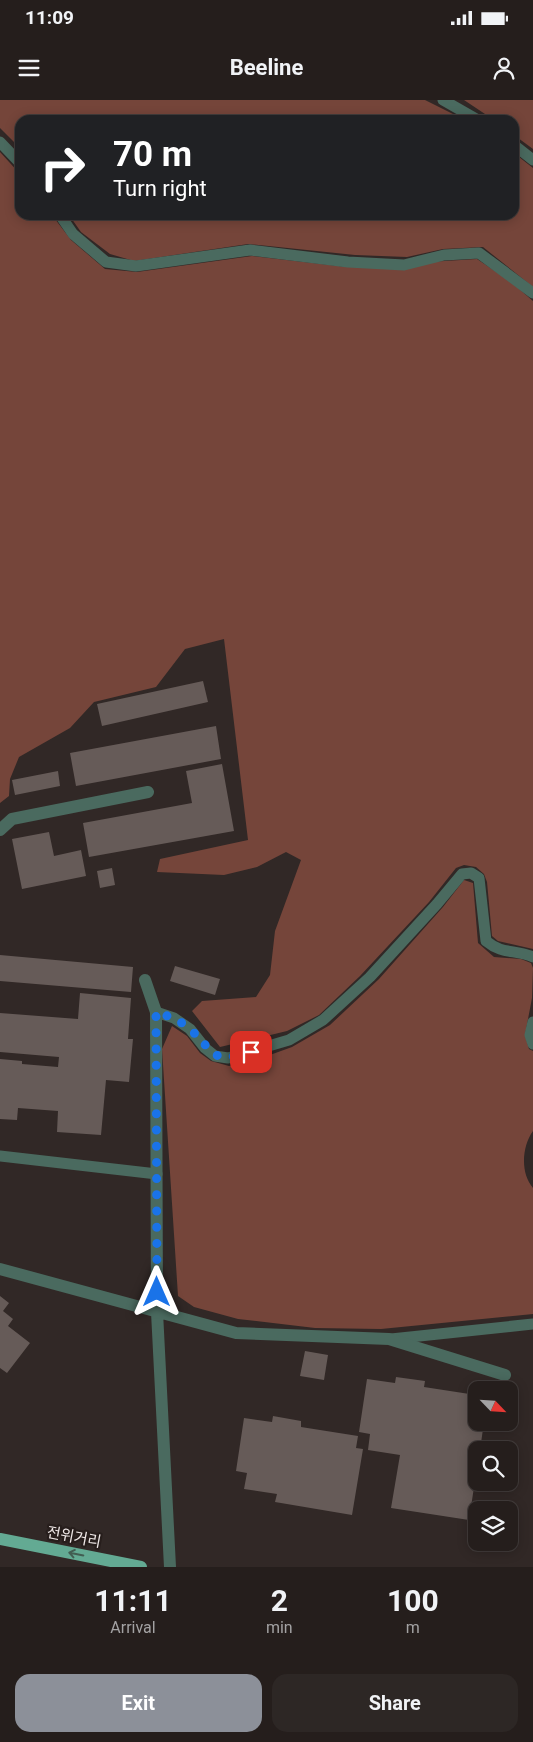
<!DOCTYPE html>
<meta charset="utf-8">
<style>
:root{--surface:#251e1c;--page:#2d2725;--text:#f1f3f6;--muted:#a3a2a3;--line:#423c3b;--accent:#8c9099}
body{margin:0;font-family:Roboto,"Noto Sans KR",sans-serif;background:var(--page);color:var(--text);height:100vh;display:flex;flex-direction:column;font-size:19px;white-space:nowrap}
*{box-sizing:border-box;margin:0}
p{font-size:16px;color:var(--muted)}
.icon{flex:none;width:28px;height:28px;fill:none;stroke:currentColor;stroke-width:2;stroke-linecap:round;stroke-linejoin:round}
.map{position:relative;height:1467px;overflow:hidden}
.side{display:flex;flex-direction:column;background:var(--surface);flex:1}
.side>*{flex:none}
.banner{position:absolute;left:15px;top:15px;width:504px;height:105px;border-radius:15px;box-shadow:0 2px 12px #0003,0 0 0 1px var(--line);background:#202124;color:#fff;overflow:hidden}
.needle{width:32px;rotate:115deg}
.fabs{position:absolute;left:468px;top:1281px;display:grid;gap:10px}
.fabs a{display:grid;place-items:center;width:50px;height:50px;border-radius:10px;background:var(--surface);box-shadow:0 2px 12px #0003,0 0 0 1px var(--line);font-size:25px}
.pin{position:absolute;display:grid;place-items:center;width:42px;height:42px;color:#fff;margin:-21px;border-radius:10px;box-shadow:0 2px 8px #0006}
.me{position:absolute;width:55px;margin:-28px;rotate:0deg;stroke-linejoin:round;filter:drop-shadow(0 0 4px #0008)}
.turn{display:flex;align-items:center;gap:18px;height:105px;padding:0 15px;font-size:22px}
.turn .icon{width:65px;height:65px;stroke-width:2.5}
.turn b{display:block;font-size:35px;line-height:42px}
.eta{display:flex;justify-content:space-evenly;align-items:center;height:85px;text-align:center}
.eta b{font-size:30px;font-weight:700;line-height:35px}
.primary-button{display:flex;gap:10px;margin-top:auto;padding:10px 15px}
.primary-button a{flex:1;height:58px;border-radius:15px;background:var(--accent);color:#fff;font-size:20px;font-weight:700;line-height:58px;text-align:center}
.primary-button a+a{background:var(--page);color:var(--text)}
.status{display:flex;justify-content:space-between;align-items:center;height:35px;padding:0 25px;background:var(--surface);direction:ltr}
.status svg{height:14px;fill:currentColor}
header{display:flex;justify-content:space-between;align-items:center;height:65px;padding:0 15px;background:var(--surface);font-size:22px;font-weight:700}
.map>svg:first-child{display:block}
</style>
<div class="status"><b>11:09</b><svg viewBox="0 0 49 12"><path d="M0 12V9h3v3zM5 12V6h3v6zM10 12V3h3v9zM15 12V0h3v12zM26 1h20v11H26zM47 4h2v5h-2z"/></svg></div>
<header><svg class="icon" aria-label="menu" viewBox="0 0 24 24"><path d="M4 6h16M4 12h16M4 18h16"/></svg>Beeline<svg class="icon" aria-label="person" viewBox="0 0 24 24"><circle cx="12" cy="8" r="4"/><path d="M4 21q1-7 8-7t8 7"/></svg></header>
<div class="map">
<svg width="533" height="1467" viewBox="0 0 533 1467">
<rect width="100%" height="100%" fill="#312826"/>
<path fill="#75453a" d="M0 0H425L465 20H20V48L0 28Z
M464 0H533V49L514 35V20H494Z
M0 52 20 74V115H52L71 140 105 169 137 172 252 156 347 167 477 159 511 182 533 201V849L498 841 492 836 487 782 484 774 476 767 464 765 456 768 429 802 360 876 319 915 287 931 220 947 192 911 202 901 256 897 270 875 275 831 301 760 286 752 257 767 224 775 157 772 160 759 248 740 224 539 185 549 156 587 94 602 70 628 19 657 10 679 9 696 0 703Z
M514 53 533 68V187L483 147 443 149 407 157 355 155 248 144 134 161 110 154 81 132 69 115H514Z
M464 780 473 783 478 843 494 857 521 859 531 863 533 868 532 898 525 935 529 949 533 951V1031C522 1046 520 1073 533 1088V1214L381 1229 315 1228 238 1219 194 1207 178 1196 162 949 172 926 187 936 200 953 211 961 229 966 253 961 292 947 330 925 379 879 443 807Z"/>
<path fill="#665b58" d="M203 581 208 602 102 626 97 604Z
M216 626 221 659 76 686 70 653Z
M222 664 234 731 89 757 83 723 192 703 186 671Z
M58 671 60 686 15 695 12 680Z
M49 732 54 756 81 750 86 776 22 789 12 739Z
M112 768 115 785 100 788 97 771Z
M0 855 133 867 131 892 0 881Z
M175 866 220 879 215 895 170 881Z
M80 893 131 898 128 939H133L129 982 106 980 101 1035 57 1032 58 1011 18 1008 17 1020 0 1019V959L22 961V964L58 967 59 957 0 952V913L78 919Z
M0 1196 9 1203 3 1211 13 1219 8 1226 30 1243 7 1273 0 1268Z
M305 1251 328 1255 324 1280 300 1276Z
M396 1277 425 1281 424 1287 476 1295V1322H484L480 1350H476V1374L469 1420 391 1408 400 1355 368 1350 370 1334 359 1332 367 1279 395 1283Z
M273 1316 301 1321V1327L358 1336 356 1348 363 1349 352 1415 275 1402 277 1394 244 1389 247 1373 236 1371 244 1318 272 1322Z"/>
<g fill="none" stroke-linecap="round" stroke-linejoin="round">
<path stroke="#4a6a5f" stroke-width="11" d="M443 0 478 20
M0 42 20 63
M514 45 533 60
M60 115 73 134 106 162 136 166 250 150 348 162 404 165 444 155 479 153 533 193
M156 912 174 918 190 929 205 948 215 956 228 958 289 940 323 920 370 877 437 804 462 774 471 773 479 778 486 841C503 855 514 849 533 857
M533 922 530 935 533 944
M0 1056 157 1074
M391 1239 533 1224"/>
<path stroke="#4a6a5f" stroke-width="12" d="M0 730 12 719 148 692
M145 880 156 912 157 1212 170 1467
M0 1169 236 1233 389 1239 505 1275"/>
<path stroke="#63aa93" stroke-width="12" d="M0 1439 141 1467"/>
</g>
<defs><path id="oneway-shaft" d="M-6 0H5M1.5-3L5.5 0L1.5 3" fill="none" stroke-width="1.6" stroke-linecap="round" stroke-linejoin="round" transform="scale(1.25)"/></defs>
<use stroke="#425d52" href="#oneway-shaft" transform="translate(76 1454) rotate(-169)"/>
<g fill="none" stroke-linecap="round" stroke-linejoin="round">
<path stroke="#1a73e8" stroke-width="9" stroke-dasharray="0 16.2" d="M157 1192 156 912C168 916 180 920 190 929 217 954 210 964 251 952"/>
</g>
<g text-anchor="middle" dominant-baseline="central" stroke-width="4.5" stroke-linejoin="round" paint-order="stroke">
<g font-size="15" fill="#efe8e7" stroke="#271e1c">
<text transform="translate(74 1437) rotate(11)">전위거리</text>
</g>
</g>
</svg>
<div class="fabs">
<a><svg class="needle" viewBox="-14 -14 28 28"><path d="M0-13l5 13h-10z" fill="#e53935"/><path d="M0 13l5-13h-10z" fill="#a3a2a3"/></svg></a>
<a><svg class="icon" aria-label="search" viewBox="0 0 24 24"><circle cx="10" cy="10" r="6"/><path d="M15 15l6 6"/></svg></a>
<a><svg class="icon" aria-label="layers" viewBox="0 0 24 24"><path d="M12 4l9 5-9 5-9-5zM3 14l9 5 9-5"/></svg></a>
</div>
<div class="pin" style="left:251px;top:952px;background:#d93025"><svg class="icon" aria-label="arrive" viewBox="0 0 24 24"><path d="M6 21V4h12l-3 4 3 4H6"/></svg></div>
<svg class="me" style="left:157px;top:1192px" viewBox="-20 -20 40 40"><path d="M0-17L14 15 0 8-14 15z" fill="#1a73e8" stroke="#fff" stroke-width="4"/></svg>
<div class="banner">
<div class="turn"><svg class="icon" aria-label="right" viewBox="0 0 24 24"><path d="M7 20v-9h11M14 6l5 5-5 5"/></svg><div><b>70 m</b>Turn right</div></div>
</div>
</div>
<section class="side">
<div class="eta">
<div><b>11:11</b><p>Arrival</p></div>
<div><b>2</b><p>min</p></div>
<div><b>100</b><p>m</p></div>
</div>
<div class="primary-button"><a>Exit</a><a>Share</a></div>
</section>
